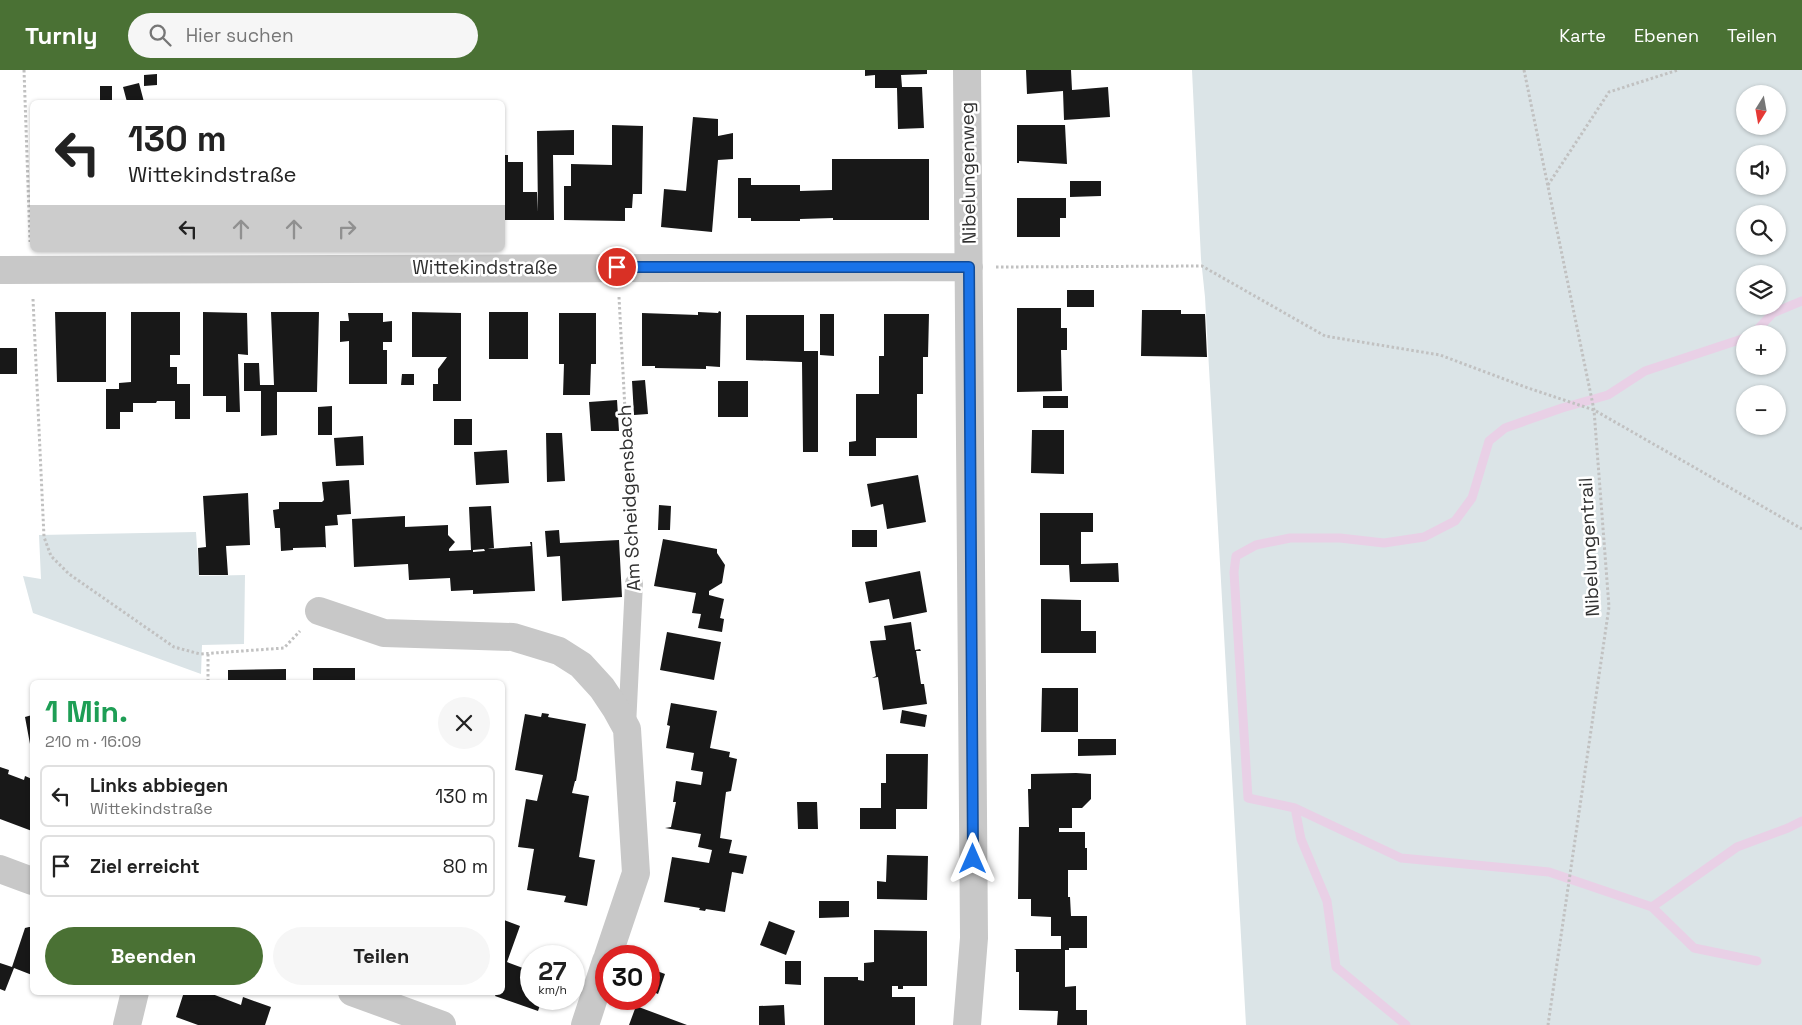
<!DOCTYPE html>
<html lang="de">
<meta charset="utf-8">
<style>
:root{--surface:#fff;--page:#f6f6f6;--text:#222;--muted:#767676;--line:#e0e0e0;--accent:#4a7134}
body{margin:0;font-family:"Space Grotesk",sans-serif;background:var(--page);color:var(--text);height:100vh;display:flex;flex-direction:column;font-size:19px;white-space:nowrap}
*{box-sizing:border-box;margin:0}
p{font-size:16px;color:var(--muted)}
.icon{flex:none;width:28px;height:28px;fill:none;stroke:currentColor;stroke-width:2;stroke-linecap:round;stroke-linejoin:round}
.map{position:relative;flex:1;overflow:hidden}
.panel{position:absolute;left:30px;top:610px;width:475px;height:315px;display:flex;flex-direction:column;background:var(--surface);border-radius:8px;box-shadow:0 1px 4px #0004}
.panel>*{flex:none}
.guide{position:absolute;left:30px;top:30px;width:475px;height:152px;border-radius:8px;box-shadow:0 1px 4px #0004;background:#fff;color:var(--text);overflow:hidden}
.needle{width:32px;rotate:191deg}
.tools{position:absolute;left:1736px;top:15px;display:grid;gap:10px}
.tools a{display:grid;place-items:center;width:50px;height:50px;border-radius:50%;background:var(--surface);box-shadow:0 1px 4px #0004;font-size:25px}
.speed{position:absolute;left:520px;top:875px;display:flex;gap:10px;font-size:25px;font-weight:700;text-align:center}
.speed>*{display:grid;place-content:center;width:65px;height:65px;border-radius:50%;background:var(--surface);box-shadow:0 1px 4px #0004;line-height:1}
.speed small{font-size:12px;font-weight:400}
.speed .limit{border:8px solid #d22;background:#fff;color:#111}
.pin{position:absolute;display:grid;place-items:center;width:42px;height:42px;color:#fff;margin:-21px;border:2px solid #fff;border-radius:50%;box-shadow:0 1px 5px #0007}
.me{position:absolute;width:55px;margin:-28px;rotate:0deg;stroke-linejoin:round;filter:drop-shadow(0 0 4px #0008)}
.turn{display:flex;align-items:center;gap:18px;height:105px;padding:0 15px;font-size:22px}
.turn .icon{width:65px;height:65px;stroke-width:2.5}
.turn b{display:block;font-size:35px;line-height:42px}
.lanes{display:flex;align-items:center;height:48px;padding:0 15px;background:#0003;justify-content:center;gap:25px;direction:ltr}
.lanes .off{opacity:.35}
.round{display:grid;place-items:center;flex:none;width:52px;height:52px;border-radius:26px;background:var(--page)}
.overview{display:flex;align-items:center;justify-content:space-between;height:85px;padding:0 15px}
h1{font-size:30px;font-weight:800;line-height:38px;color:#1e9e55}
.button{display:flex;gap:10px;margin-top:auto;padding:10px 15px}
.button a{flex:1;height:58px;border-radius:30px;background:var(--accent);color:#fff;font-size:20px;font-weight:800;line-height:58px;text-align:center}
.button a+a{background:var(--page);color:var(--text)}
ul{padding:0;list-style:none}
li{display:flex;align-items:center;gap:15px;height:62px;margin:0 10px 8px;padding:0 5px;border:2px solid var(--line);border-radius:8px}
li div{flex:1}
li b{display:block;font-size:19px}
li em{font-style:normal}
header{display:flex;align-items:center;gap:30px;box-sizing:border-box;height:70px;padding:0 25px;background:var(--accent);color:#fff}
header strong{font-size:24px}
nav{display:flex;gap:28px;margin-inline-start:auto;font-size:18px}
.search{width:350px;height:45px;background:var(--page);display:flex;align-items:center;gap:12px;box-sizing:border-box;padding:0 18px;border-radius:28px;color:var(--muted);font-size:19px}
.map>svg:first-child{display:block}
</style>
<header>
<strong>Turnly</strong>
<div class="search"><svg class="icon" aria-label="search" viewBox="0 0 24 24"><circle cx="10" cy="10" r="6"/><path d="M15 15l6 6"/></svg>Hier suchen</div>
<nav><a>Karte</a><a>Ebenen</a><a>Teilen</a></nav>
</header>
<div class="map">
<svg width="1802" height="955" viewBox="0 0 1802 955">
<rect width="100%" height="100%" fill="#fff"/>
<path fill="#dbe4e7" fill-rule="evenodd" d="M1192 0H1802V955H1246L1205 227 1201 189ZM1745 24H1778V56H1745ZM1745 84H1778V116H1745ZM1745 144H1778V176H1745ZM1745 204H1778V236H1745ZM1745 264H1778V296H1745ZM1745 324H1778V356H1745Z
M196 462 199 506 245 505 244 574 202 575 201 604 33 543 23 506 41 509 39 465Z"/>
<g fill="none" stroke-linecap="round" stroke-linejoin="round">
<path stroke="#e9d0e6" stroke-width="9" d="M1753 264 1773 243 1802 231
M1295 738 1401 788 1549 802 1652 837 1737 777 1788 758 1802 751
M1652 837 1694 878 1757 891
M1406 955 1336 897 1327 831 1301 769 1295 738 1248 728 1234 502 1236 486 1256 475 1290 468H1340L1384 473 1424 467 1455 451 1472 428 1489 371 1505 358 1562 338 1608 325 1645 301 1745 268"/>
</g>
<path fill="#181818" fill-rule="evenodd" d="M865 0H927V4L901 5 902 17H922L924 58 898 59 897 18H875V5L865 6Z
M1026 0H1071L1072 20 1108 17 1110 47 1064 50 1063 21 1027 24Z
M157 4V15L144 16V5Z
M139 13 144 32H127L123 17Z
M100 16H112V31H100Z
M693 47 718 49V66L733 63V89L718 90 712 162 661 157 664 119 686 121Z
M612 55 643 56 642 124H633L632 138H625V151L564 150V116H571V94L612 95Z
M1017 55H1065L1067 94 1019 91V93H1017Z
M574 60V85H553L554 150H502V85H508V92H523V122H537L538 142 537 61Z
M832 89H929V150H833V148L800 149V151H751V148H738V108H751V115H800V121L832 120Z
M1070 111H1101V126L1070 127Z
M1017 128H1066V148H1060V167H1017Z
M1067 220H1094V237H1067Z
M1017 238H1061V258H1067V280H1061L1062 321 1017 322Z
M1142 240H1181V244H1205L1207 287 1141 286Z
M719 241 721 242 720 297 706 296V299L655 298V296H642V243L698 245V242L718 243Z
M55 242H106V312H57Z
M131 242H180V285H170V297H177V314H190V349H175V331H157L156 333H133V342H120V359H106V319H119V313L131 312Z
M203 242 247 243 248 285 238 284 240 342H226V326H203Z
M271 242H319L317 322H277V365L261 366V321H244V293H259L260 315H274Z
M412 242 461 243V331H433V314H438V299L447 287H412Z
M489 242H528V289H489Z
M348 243H383V252L392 251V272H383V280H387V314H349V271L340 272V251H349Z
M559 243H596V294H591L590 325H563L564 294H559Z
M820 244H834V286L820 285Z
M884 244H929L928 287H923V324H917V368H876V386H849V372L856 371V324H879V286H884Z
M746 245H804V281H818V382H803L802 292 746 290Z
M0 278H17V304H0Z
M402 304H414V315H401Z
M645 310 648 344 634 345 632 311Z
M718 311H748V347H718Z
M1043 326H1068V338H1043Z
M617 330 619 361H591L589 332Z
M332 336V365H318V337Z
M454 349H472V375H454Z
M1032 360H1064V404L1031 403Z
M546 363H562L565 411 547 412Z
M363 366 364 395 336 396 334 368Z
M507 380 509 413 476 415 474 382Z
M918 405 926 452 887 459 883 434 871 437 867 414Z
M349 410 351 444 337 445 338 455 325 456 326 478 325 477 293 478V480L281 481 280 458H275L273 440 279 439V432H322L324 430 322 412Z
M248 423 250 475 226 476 228 505H199L198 478 206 477 203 426Z
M659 435 671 436 670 460H658Z
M491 436 494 478 488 479 531 476 530 472H532L535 521 473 524V520L451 521 450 508 409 510 408 494 354 497 352 449 405 446V457L448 455V465L455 472 449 479V481L471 480 469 437ZM484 479 485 481 473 482V480Z
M1040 443H1093V462H1081V494L1118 493 1119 512H1070L1069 495H1040Z
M559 460 560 473 619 470 622 527 562 531 560 486 547 487 545 461Z
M852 460H877V477H852Z
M663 469 717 479V483L725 495 722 513 709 521V525L724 529 720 548 724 549 722 562 698 558 701 544 692 543 696 523 654 516Z
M920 501 927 542 893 549 889 529 869 533 865 512Z
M1041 529 1081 530V561H1096V583H1041Z
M911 552 915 580 920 579 921 581H916L921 614H924L927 634 883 640 878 607 872 608 876 606 870 571 886 570 884 556Z
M667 562 721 572 714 610 660 600Z
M313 598H355V612H313Z
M286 599V612H228V600Z
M465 610H479V612H465Z
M1042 618H1078V662H1041Z
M671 633 717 641 710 678 730 682 729 687 737 689 731 721 726 722 720 768 732 770 729 783 747 786 743 804 732 802 725 842 706 839 705 841 699 840 700 838 664 832 672 787 709 793 712 780 698 777 701 764 665 758 671 757 676 732H673L676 711 701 715 703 702 691 700 694 683 666 678 670 656 667 655Z
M902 640 927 645 925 657 900 653Z
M542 643 549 644 548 647 586 654 576 711H575L572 723 589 726 579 787 595 790 587 836 564 832 566 826 527 820 534 779 518 777 526 729 537 731 543 705 515 700 525 644 541 647Z
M32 645V673L30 674 25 647Z
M1078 669H1116V685L1078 686Z
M886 684H928L927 739H896V759H860V738H881V713H886Z
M0 697 9 700 8 704 24 710 25 706 32 709V761L0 749Z
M1076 703 1091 704V729L1082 738H1072V758H1059V762H1085V778H1087V800H1068V827H1070L1071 846H1087V878H1069V880H1065V917L1076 916V940H1087V955H1057L1058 941 1019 940V902H1016V880L1014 879H1061V866H1051V847L1031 846V829H1018L1019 757H1029L1028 719H1031V704Z
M797 732H817L818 759H798Z
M887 785 928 786 927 830 877 829V811L886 812Z
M819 831H849V847L819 848Z
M504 850 520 856 507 892 531 901V929H542L538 941 495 926 497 922H502V906L505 900 502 899Z
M769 851 795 861 786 885 760 875Z
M29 857H32V905L14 898 5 921 0 919V893L12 897 25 858Z
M874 860 927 861V916H903V919H898V916H892V927H915V955H824V907H858V910L864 911V893L874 892Z
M785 891H801V915L785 914Z
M649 898 665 904 658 924 649 920Z
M184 922H207L241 935 243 927 271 937 265 955H198L176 947Z
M784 935 785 955H759V936Z
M636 936 687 955H629Z"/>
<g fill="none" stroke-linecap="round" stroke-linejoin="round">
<path stroke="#c1c1c1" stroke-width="3" stroke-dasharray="2.5 2.5" stroke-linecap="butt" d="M24 0 30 172
M1524 0 1594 340 1609 537 1548 955
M1548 115 1609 22 1678 0
M996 197 1202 196 1325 266 1440 285 1528 318 1594 340 1802 459
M619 227 633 490
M33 229 44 467 51 486 69 504 174 577 200 584 284 578 300 561
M208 584V612"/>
<path stroke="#c8c8c8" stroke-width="18" d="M627 656 634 513"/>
<path stroke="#c8c8c8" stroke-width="28" d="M0 200 969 197
M319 541 384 563 513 567 559 581 581 595 602 618 616 639 627 659 636 803 608 886
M0 799 32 811
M352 922 442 955
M127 955 135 922
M585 955 606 891
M967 955 974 868 967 0"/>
</g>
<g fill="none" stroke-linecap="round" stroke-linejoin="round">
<defs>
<path id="route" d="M617 197H969L973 789"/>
</defs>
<use href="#route" stroke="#114b97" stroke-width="12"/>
<use href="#route" stroke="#1a73e8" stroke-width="9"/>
</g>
<g text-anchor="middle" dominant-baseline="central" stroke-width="5" stroke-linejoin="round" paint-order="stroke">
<g font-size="19" fill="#313131" stroke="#fff">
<text transform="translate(968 103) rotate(-91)">Nibelungenweg</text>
<text x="485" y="197">Wittekindstraße</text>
<text transform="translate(629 428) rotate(-93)">Am Scheidgensbach</text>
<text transform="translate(1589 477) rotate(-93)">Nibelungentrail</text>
</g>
</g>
</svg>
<div class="tools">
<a><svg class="needle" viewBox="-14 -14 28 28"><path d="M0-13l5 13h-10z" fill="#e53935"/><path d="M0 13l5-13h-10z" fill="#767676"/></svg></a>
<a><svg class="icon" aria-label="sound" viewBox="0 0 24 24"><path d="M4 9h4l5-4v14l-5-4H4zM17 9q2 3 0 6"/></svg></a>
<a><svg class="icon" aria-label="search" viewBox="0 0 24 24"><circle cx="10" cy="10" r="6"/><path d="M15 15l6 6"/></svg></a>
<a><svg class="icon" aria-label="layers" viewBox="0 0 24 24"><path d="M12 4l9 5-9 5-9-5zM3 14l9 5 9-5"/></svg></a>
<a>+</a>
<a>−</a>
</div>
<div class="speed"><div>27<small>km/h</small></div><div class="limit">30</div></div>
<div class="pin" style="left:617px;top:197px;background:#d93025"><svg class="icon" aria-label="arrive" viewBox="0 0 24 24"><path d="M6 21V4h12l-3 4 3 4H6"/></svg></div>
<svg class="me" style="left:973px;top:789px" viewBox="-20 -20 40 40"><path d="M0-17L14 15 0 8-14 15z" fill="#1a73e8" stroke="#fff" stroke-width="4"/></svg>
<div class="guide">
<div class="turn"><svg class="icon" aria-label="left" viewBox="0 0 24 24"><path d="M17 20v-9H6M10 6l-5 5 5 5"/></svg><div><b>130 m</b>Wittekindstraße</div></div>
<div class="lanes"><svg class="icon" aria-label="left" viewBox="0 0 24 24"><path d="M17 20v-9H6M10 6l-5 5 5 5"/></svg><svg class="icon off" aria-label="ahead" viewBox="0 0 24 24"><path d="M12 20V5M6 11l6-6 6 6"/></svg><svg class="icon off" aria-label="ahead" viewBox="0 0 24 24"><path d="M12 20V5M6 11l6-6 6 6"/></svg><svg class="icon off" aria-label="right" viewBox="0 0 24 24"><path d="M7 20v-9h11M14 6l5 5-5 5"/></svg></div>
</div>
<section class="panel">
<div class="overview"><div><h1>1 Min.</h1><p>210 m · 16:09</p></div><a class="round"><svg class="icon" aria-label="close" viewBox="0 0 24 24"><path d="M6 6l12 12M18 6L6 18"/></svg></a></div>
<ul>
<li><svg class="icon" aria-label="left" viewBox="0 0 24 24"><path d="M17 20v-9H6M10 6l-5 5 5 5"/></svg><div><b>Links abbiegen</b><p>Wittekindstraße</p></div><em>130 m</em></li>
<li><svg class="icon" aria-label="arrive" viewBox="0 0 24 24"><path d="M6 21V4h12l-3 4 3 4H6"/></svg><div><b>Ziel erreicht</b></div><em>80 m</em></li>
</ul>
<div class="button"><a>Beenden</a><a>Teilen</a></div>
</section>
</div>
